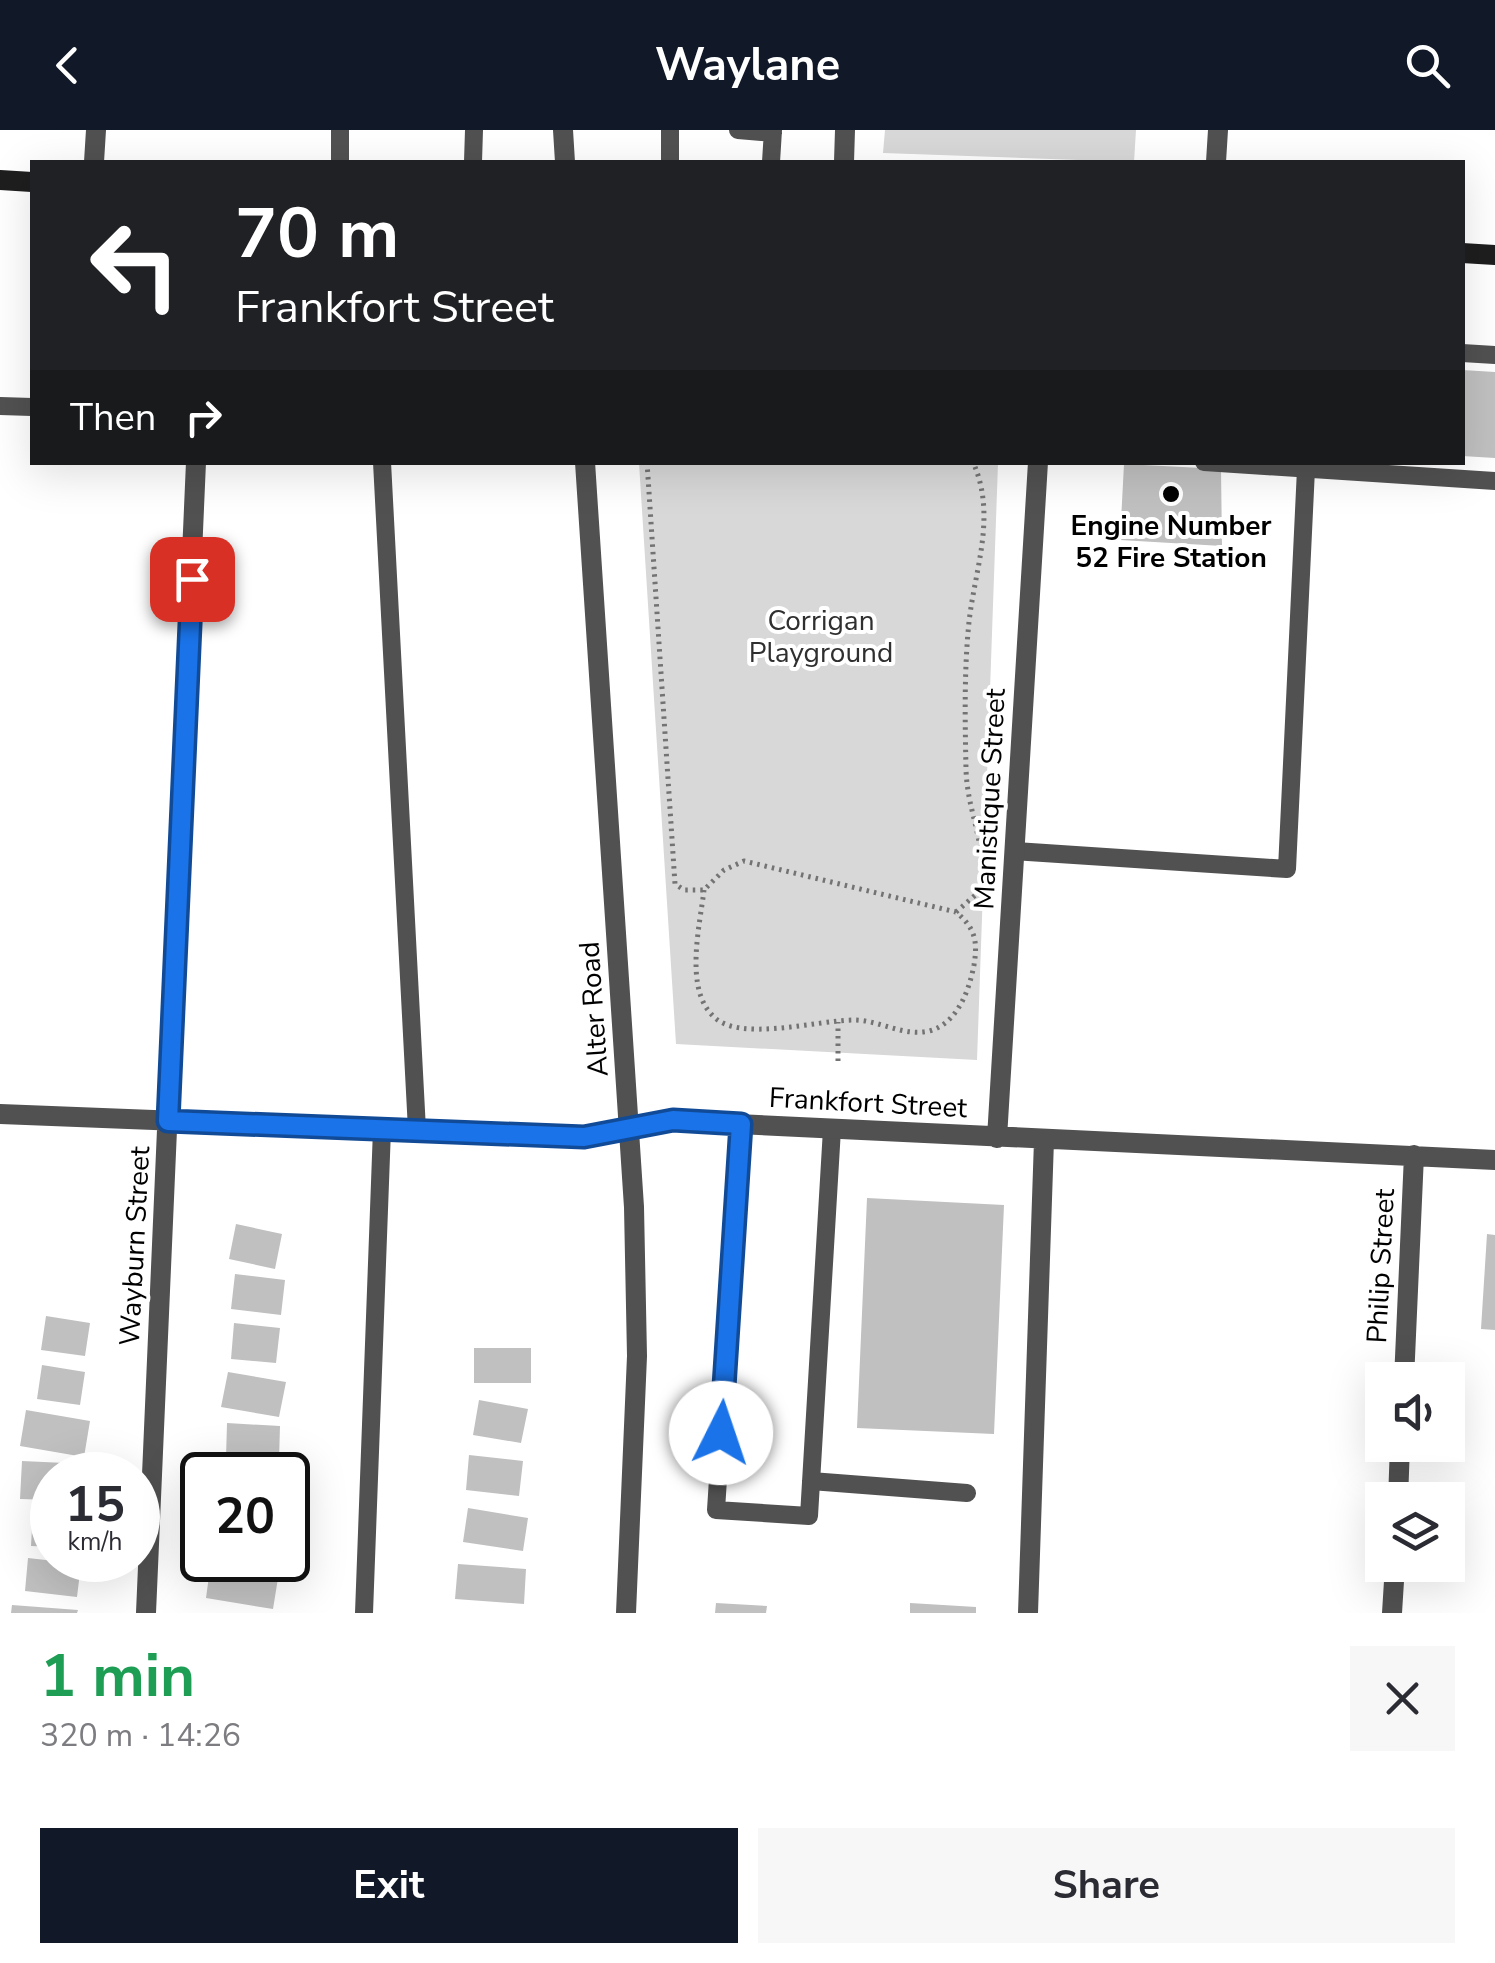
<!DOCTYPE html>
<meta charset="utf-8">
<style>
:root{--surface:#fff;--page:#f7f7f7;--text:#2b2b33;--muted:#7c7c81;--accent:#111827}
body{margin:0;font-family:"Nunito Sans",sans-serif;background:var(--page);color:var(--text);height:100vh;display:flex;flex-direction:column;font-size:38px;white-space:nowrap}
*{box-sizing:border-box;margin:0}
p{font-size:32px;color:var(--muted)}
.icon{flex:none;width:55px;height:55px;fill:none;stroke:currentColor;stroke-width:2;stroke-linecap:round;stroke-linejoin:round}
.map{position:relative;height:1483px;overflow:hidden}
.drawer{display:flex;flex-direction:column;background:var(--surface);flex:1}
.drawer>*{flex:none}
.guide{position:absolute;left:30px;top:30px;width:1435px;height:305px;border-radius:0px;box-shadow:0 10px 40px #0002;background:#202124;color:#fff;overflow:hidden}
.tools{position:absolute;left:1365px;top:1232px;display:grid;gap:20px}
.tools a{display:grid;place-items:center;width:100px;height:100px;border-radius:0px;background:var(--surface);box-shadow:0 10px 40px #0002;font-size:50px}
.speed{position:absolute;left:30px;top:1322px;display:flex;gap:20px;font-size:50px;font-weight:700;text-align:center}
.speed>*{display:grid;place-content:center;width:130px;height:130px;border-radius:50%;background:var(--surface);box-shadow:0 10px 40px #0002;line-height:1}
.speed small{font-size:25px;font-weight:400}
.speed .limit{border:5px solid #111;border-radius:15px;background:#fff;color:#111}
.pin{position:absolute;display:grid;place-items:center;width:85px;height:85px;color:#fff;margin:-42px;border-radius:20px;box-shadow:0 5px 15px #0006}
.me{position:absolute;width:110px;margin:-55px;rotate:4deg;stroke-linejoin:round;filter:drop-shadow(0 0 8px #0008)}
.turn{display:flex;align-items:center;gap:35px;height:210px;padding:0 40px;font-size:45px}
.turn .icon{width:130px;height:130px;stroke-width:2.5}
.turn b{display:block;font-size:70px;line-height:85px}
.then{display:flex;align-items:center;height:95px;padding:0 40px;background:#0003;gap:20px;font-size:38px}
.round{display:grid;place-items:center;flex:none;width:105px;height:105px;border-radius:0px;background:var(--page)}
.overview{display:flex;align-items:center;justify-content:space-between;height:170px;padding:0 40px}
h1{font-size:60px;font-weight:700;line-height:75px;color:#1e9e55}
.button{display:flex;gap:20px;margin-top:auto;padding:20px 40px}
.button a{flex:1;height:115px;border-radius:0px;background:var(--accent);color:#fff;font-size:40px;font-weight:700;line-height:115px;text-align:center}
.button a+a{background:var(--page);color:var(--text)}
header{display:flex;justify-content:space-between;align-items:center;height:130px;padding:0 40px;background:var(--accent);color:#fff;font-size:45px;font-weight:700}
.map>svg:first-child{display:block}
</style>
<header><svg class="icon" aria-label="back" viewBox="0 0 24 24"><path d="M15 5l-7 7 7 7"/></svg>Waylane<svg class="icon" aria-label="search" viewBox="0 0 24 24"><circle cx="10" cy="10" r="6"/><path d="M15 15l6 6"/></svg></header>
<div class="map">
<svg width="1495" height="1483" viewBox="0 0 1495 1483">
<rect width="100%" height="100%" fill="#fff"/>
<path fill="#d8d8d8" d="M885 0H1136L1134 32 883 23Z
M639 333H998L977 930 676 914Z"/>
<path fill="#c0c0c0" d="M1462 240 1495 242V328L1462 326Z
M1124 334 1221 339 1222 416 1120 410Z
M867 1068 1004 1075 994 1304 857 1298Z
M236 1094 282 1104 275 1139 229 1129Z
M1487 1104 1495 1105V1200L1481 1199Z
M235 1144 285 1150 281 1185 231 1179Z
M46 1186 90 1193 85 1226 41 1220Z
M234 1193 280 1198 276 1233 231 1229Z
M474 1218H531V1253H474Z
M42 1235 85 1242 80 1275 37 1269Z
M228 1242 286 1252 279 1287 221 1277Z
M479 1270 528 1279 521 1313 473 1305Z
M26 1280 90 1291 84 1327 20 1316Z
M227 1293 280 1296 279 1330 226 1328Z
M469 1325 523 1331 519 1366 466 1360Z
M22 1331 87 1334V1345H52V1370L20 1369Z
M468 1378 528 1388 523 1421 463 1412Z
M33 1380 52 1382V1417L31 1416Z
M28 1428 81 1434 77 1467 25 1461Z
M211 1431 279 1442 273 1479 206 1468Z
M458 1434 526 1439 524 1474 455 1469Z
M716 1473 767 1476 766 1483H715Z
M910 1473 976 1477V1483H910Z
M12 1475 78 1480 77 1483H11Z"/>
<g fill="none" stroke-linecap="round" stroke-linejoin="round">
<path stroke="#737373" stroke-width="5" stroke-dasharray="2.5 5" stroke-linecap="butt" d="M647 332 675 754 684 760H704L724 740 744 731 956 782C975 798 978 811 974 835 969 861 957 894 929 901 904 907 879 890 854 890 818 890 738 913 713 886 684 858 700 795 704 760
M956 782 980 761C988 714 967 683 966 639 965 591 964 540 969 492 975 438 997 386 973 332
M838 931V892"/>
<path stroke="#515151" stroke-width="18" d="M738 0 773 3
M340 32V0
M473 32 474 0
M670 32V0
M771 32 773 0
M1462 223 1495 225
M0 276 32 277
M382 332 417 1000
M1204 332 1495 351
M1014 721 1287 739 1306 339
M741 994 716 1380 809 1386 832 999
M811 1351 967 1363
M364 1483 382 999"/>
<path stroke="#515151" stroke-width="20" d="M94 32 96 0
M844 32 845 0
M1216 32 1218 0
M0 984 583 1007 673 991 1495 1030
M997 1008 1038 332
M1404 1250 1414 1025
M1398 1370 1400 1315
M146 1483 196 332
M1028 1483 1044 1010
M1392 1483 1395 1435"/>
<path stroke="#515151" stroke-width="20" d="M563 0 565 32
M585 332 634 1077 637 1226 626 1483"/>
<path stroke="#1e1e1e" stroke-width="20" d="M0 50 32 52
M1462 123 1495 125"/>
</g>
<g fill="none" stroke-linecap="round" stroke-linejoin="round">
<defs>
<path id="route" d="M192 449 168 991 584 1007 673 990 741 994 721 1303"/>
</defs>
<use href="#route" stroke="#114b97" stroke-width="25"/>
<use href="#route" stroke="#1a73e8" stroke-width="18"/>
</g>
<circle fill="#000" stroke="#fff" stroke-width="4" cx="1171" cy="364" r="10"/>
<g text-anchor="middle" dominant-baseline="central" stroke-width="8" stroke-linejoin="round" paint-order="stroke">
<g font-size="28" font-weight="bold" fill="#000" stroke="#fff">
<text x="1171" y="396">Engine Number<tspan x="1171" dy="32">52 Fire Station</tspan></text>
</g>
<g font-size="28" fill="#2f2f2f" stroke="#fff">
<text x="821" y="491">Corrigan<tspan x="821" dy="32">Playground</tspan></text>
</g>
<g font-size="28" fill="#000" stroke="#fff">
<text transform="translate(990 669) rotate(-87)">Manistique Street</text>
<text transform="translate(594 879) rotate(-94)">Alter Road</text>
<text transform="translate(868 973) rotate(3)">Frankfort Street</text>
<text transform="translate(135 1116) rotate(-87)">Wayburn Street</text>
<text transform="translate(1381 1136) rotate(-87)">Philip Street</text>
</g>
</g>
</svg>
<div class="tools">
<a><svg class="icon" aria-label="sound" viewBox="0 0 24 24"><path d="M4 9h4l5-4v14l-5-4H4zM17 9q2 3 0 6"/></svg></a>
<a><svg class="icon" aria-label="layers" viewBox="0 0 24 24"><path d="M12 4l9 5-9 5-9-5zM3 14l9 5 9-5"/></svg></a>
</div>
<div class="speed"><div>15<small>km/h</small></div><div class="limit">20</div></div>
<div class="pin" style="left:192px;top:449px;background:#d93025"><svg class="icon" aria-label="arrive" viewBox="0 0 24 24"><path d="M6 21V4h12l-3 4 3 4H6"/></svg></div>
<svg class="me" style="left:721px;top:1303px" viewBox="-20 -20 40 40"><circle r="19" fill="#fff"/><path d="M0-13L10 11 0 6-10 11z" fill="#1a73e8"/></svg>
<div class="guide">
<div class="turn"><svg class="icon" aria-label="left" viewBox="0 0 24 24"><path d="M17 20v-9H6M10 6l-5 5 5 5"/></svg><div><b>70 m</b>Frankfort Street</div></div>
<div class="then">Then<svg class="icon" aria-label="right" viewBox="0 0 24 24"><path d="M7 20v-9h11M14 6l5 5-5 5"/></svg></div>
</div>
</div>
<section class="drawer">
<div class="overview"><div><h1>1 min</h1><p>320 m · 14:26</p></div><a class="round"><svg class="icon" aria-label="close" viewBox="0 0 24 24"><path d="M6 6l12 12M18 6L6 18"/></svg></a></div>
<div class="button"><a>Exit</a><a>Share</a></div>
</section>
